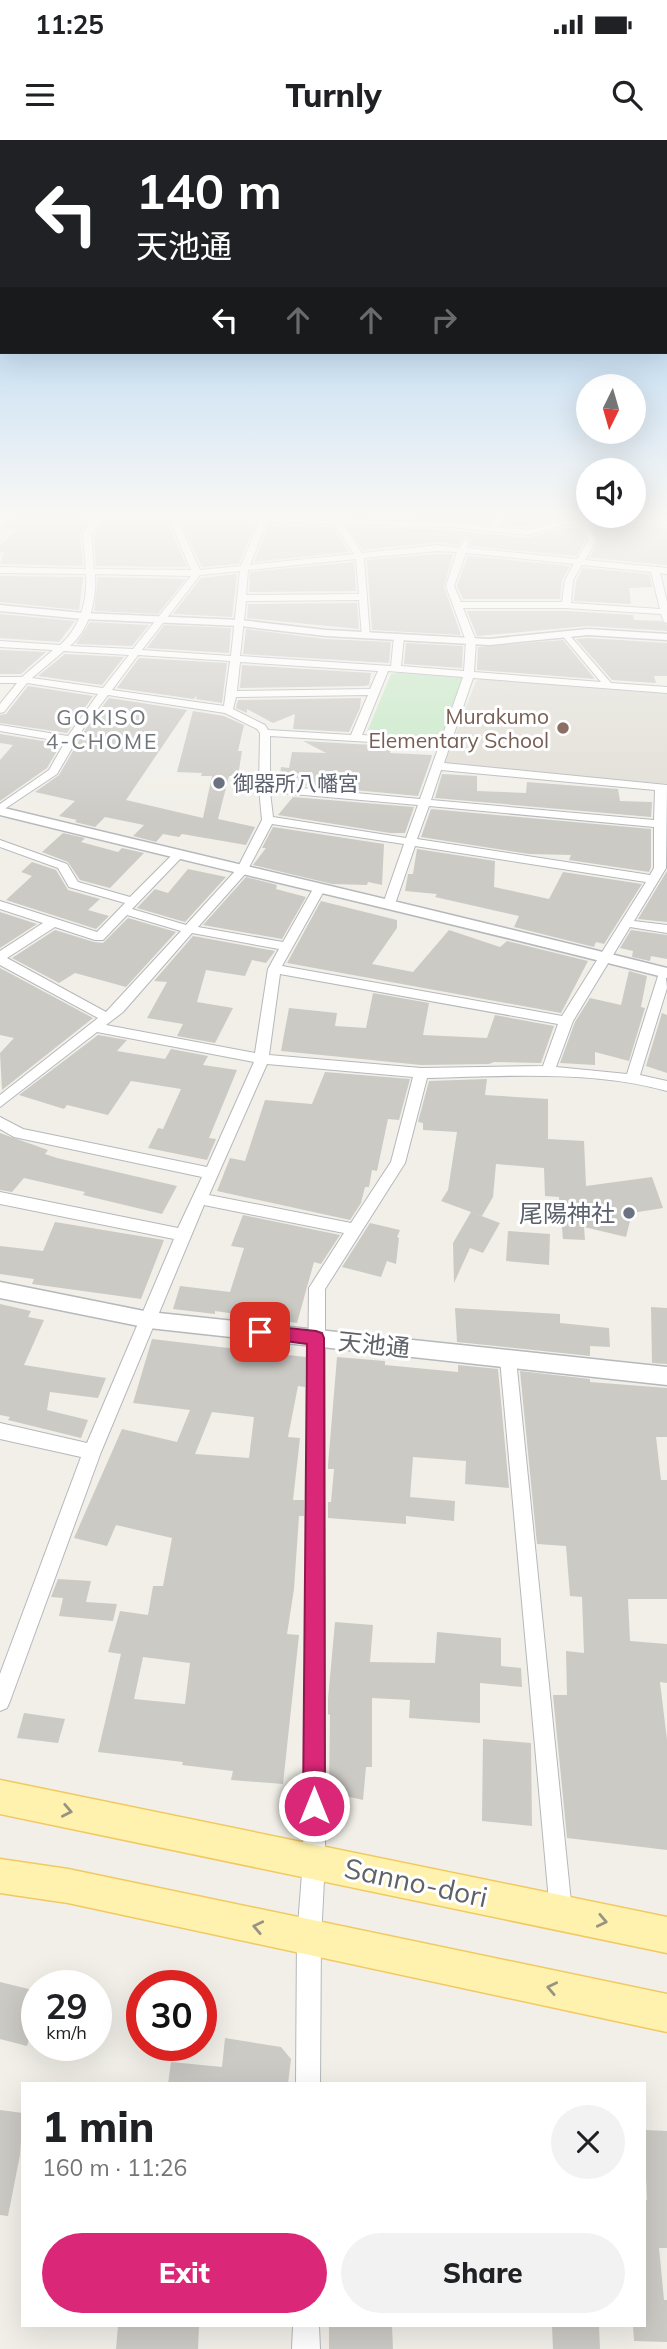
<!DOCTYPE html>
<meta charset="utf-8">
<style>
:root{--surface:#fff;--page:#f2f2f2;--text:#202124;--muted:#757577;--accent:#db2777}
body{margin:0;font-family:Mulish,"Noto Sans JP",sans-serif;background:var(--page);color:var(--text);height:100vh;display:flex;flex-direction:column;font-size:26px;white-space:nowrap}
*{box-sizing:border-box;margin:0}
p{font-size:23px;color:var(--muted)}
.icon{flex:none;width:38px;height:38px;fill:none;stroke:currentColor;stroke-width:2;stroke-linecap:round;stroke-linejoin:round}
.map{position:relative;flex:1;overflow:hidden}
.side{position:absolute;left:21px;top:1942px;width:625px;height:245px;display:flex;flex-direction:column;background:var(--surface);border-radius:0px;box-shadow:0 7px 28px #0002}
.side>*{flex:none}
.guide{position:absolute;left:0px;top:0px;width:668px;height:214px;box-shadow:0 7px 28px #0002;background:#202124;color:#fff;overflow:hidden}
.needle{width:46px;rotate:185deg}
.fabs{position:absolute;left:576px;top:234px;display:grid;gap:14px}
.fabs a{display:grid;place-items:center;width:70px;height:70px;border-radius:50%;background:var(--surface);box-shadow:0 7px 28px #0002;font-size:35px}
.speed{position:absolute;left:21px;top:1830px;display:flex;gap:14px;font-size:35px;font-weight:700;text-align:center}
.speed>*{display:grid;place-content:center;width:91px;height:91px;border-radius:50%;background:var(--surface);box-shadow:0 7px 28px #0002;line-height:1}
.speed small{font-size:18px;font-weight:400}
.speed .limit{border:10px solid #d22;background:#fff;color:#111}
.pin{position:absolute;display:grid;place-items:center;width:60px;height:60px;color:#fff;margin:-30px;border-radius:14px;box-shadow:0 4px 10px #0006}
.me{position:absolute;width:77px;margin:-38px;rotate:0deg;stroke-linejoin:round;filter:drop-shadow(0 0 5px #0008)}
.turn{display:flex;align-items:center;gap:24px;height:147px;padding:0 21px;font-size:32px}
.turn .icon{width:91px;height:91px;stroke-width:2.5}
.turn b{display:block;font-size:49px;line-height:60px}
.lanes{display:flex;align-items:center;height:66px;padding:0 21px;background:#0003;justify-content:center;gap:35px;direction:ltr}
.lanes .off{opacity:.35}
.round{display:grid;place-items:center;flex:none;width:74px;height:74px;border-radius:37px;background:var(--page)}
.headline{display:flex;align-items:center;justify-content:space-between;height:119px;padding:0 21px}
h1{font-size:42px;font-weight:800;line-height:52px}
.action{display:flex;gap:14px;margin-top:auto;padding:14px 21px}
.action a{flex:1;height:80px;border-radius:42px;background:var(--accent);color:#fff;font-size:28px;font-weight:800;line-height:80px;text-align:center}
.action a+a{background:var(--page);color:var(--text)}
.status{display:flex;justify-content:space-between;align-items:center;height:49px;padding:0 35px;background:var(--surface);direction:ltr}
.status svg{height:19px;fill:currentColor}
header{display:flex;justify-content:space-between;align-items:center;height:91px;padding:0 21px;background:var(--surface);font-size:32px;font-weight:800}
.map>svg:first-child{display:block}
</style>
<div class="status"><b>11:25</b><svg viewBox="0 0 49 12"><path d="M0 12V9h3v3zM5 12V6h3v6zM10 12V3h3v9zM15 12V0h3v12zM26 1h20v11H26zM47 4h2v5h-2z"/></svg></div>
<header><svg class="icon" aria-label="menu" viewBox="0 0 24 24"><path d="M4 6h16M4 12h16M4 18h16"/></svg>Turnly<svg class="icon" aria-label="search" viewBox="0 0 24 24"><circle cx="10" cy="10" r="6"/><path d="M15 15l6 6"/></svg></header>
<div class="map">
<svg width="667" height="2209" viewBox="0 0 667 2209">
<rect width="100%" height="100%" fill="#f1efe8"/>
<path fill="#e1ded6" d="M482 539 667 554V644L450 625 445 622 476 541Z"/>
<path fill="#c5e8c5" d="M397 533 461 536 465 539 444 599 374 595 367 592 391 534Z"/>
<path fill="#cccac5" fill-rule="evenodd" d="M20 373 89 378 80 395 83 426 0 424 4 412H0V406L16 390 2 388Z
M297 373H496L489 384Z
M509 373H574L575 378 528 387 502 385Z
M103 379 167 381 187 427 96 426 94 396Z
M181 382 255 384 239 424 202 427Z
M269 385 333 387 349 412 254 422Z
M637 385 667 388V425L589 418 598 402 592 386Z
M348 387 450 390 528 398 564 388H578L585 401 576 416 471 406V401L465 397 458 405 438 402 363 410Z
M438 414H453L444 447 461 495 372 490 367 420Z
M468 416 570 426 562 440 560 459H463L457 446Z
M354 422 356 451 249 452 250 432Z
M583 428 649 434 652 447 629 448 631 464 574 461 576 441Z
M237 434 232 477 173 474 201 438Z
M0 436 83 437 79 470 0 462Z
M98 437 186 439 158 474 94 471Z
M357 463 359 489 247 478 248 464Z
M467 471H566L633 475 634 480 661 481 667 485V491L588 486 477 496Z
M0 474 75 481 59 502 0 498Z
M90 482 149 485 132 506 76 504Z
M164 485 231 488 229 513 147 508Z
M246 489 326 499 391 502 389 523 243 514Z
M588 498 667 503V536H654L656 543 612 540 576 499Z
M563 500 595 539 477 530 478 507Z
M406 503 463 506 462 528 404 524Z
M0 510 46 512 21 534H0Z
M65 514 124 517 102 545 38 536Z
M139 518 227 523 222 563 196 559 197 555 194 559 117 548Z
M242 525 371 533 369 545 364 546 240 548Z
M28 546 93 556 67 593 0 583V575L6 574Z
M109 558 187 570 126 660 203 678 212 636H201L202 633 177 632 193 571 224 576 244 585 238 611H242L238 636H229L218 679 255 687 246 705 182 694 179 697 163 694 156 702 133 696 144 685 105 677 95 687 75 682 77 680 59 676 75 661 35 652 59 635 88 585Z
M361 558 360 568 349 592 293 589 295 574 273 583 247 569V573L236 568 238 560Z
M0 594 61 604 47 628 0 661V620L13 605 0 603Z
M303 601 391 606 390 613 432 615 431 619 418 656 279 643 281 627 289 628 292 612 326 613Z
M442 634 477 636V651L526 653 527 642 618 649 620 661 652 662 651 677 435 658Z
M293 657 414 667 405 693H390L278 675Z
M431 669 651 689V727L649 732 569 720 571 715 529 714 421 697Z
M273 687 384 704 382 745 368 742 367 745 332 744 253 725 266 708H262Z
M63 693 85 698 81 702 118 712 122 708 144 713 110 748 80 740 68 722 42 712Z
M417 709 495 721 494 747 549 759 563 732 642 744 604 804 596 802 594 807 514 787 519 776 435 757 437 754 405 751 408 734H413Z
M32 722 56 730 68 750 100 759 88 770 109 776 96 789 6 760 32 736 21 732Z
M188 729 226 737 185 782 137 768 155 749 168 753Z
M667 731V782L638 779Z
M246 737 277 745 276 749 306 757 282 799 203 785Z
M321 761 397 780V788L372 824 413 832 449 790 500 807 507 801 588 821 561 873 287 823Z
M0 772 37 784 0 808Z
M128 778 176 792 126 847 75 833 59 843 12 818 55 790 94 802 103 803Z
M631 790 667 795V819L651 816 650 821 632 817 633 811 620 808Z
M193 796 275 811 266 823 252 820 245 836 206 830 197 862 233 868 215 903 177 896 183 884 147 878 167 842 154 841Z
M0 828 93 878 2 950 0 913 14 898 0 895Z
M629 831 647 836 641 867 645 868 629 921 595 912V925L560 923 575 882 590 858 621 865Z
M373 853 429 863 423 895 487 898 495 875 554 886 541 923 494 922 489 924 421 925 281 911 289 868 337 873 335 886 366 888Z
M662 873 667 875V933L646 926Z
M98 895 127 900 117 911 165 919 171 909 208 916 203 925 237 930 209 998 216 999 207 1020 148 1008 158 988 163 989 181 949 131 941 108 975 67 965 64 969 19 955Z
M325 932 410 939 399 980 388 979 377 1031 372 1030 369 1047H365L361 1063 350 1080 217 1051 230 1018 245 1021 265 960 312 964Z
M487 939 485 955 548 959V999L584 1001 586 1046 652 1037 663 1068 632 1073 626 1097 584 1087 585 1100 563 1099 559 1057 545 1056 544 1028 496 1024 493 1057 482 1076 441 1061 448 1050 457 992 423 990V983L418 982 429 941Z
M0 993 48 1010 45 1014 57 1018 177 1046 162 1074 83 1055 85 1052 24 1038 12 1052 0 1050Z
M471 1072 500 1083 483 1113 470 1108 454 1143 453 1103Z
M243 1075 340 1095 321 1124 314 1122 297 1183 215 1171V1174L173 1169 180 1146 230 1152 244 1108 231 1106Z
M55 1082 164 1100 141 1159 32 1144 34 1139 0 1134V1106L43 1111Z
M370 1083 400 1090 397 1097 399 1098 396 1124 387 1121 381 1137 342 1127Z
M508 1091 550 1094 549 1125 506 1121Z
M0 1164 31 1171 28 1177 44 1180 24 1225 106 1238 98 1258 50 1252 47 1270 88 1280 81 1298 8 1280 10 1277 0 1275Z
M651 1167 667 1168V1224L652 1223Z
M455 1168 560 1174V1183L609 1188 610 1207 590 1206V1216L457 1202Z
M152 1199 306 1217 305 1247 298 1246 288 1297 300 1298 293 1360H304V1376H299L294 1449 287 1494 299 1495 283 1644 231 1640 233 1631 182 1625 183 1622 98 1612 121 1514 108 1512 120 1471 148 1475 153 1446H163L172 1398 116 1385 107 1406 74 1398 122 1289 177 1302 190 1270 133 1263ZM212 1272 254 1277 249 1318 195 1314ZM143 1517 190 1523 185 1564 134 1559Z
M337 1217 385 1221V1225L458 1232V1225L498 1229 509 1348 465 1344 466 1321 413 1317 410 1357 455 1361 454 1381 406 1376V1384L328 1378V1362H331L334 1329H328V1325Z
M520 1231 590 1239V1242L667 1248V1297H656L661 1340H667V1459H628L630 1501 667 1504V1543L660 1542 667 1600V1710L567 1698 553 1555H567L566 1511 584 1513 582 1457 570 1456 566 1406 537 1404Z
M58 1439 91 1441 86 1462 117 1464 113 1481 59 1476 63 1458 51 1457Z
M335 1482 373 1485 370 1522 435 1523 437 1492 501 1498V1526L521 1528 522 1547 480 1543V1583L409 1578 410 1560 372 1558V1627H366L363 1660 329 1652 330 1575 328 1574V1559Z
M24 1573 65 1579 58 1603 17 1598Z
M483 1599 531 1603 532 1686 482 1681Z
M0 1842 37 1851V1873L27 1906 0 1899Z
M225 1898 281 1907 291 1919 288 1944H168L171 1922 222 1927Z
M0 1970 23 1973 20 2015 8 2076 0 2075Z
M644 1990 667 1991V2108H659L664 2160H667V2202L634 2201 633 2186H644V2060H647Z
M118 2186H199L198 2209H116Z
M329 2186H392L393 2209H329Z
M552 2186H599L600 2209H553Z"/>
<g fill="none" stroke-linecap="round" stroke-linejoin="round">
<defs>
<path id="minor" d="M8 373H17L0 386V380Z
M76 373 261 376 262 373H270L269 377 450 383 490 387 499 373H507L497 387 528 390 564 381 578 380 577 373H583L586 380 637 378 667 381V385L637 382 588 384 596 401 585 420 667 428V434L660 433 667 462V483L664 482 661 474 566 468H463L476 501 474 532 601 542 561 494 566 491 611 543 667 547V553L473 538 444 623 667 645 666 728 634 781 667 785V793L630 787 573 881 556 927 627 934 659 833 665 829 667 848 640 935 667 941V951C593 930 503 936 427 938L405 1023 325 1149V1721L321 1798 320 1944H296L297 1798 303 1721 309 1148 344 1093 204 1065 101 1312 10 1561 7 1568 0 1571V1534L81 1317 0 1299V1283L87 1303 174 1099 0 1064V1052L178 1088 202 1037 14 997 0 989V977L23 989 207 1027 254 922 97 892 0 967V955L98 878 0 825V811L43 783 0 769V761L97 792 125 763 69 747 58 728 0 707V700L67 724 78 742 130 757 173 714H181V718L132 769 186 785 237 729 262 680 259 648 260 593 257 589 225 573 108 555 86 584 57 634 0 672V664L49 630 65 602 0 591V585L68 596 98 554 27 543 4 572 0 573V564L17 543H0V537H22L53 510 0 507V501L60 505C80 488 88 460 86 434L0 433V427L86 429 83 395 93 376ZM101 376 169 378 191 430 94 429 91 395ZM177 379 259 381 241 426 200 430ZM267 382 334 384 354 414 250 425ZM343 384 450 387 528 395 564 385H580L588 401 577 419 467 408 469 403 465 400 459 408 438 405 362 413ZM438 411 457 412 446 446 466 501 464 531 401 526 404 497 399 494 394 497 391 526 240 516 246 461 359 460 362 496 370 498 364 418ZM466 413 574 424 565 440 562 462H461L454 446ZM356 419 359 454 246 455 248 430ZM582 425 651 432 660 469 571 463 573 440ZM240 431 231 516 142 510 200 435ZM95 434 191 436 133 509 70 506C90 489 97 458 95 434ZM64 511 129 515 103 548 32 538ZM138 515 230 521 224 566 112 550ZM240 522 378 531 370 549 237 551ZM388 531 463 537 441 600 362 595ZM368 555 351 595 268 590 265 585 233 569 236 557ZM270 596 439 606 420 659 270 645ZM441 630 655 650 654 680 431 660ZM270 652 418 665 406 698 273 677ZM429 666 654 687V728L650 735 417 699ZM272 684 404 704 383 764 389 768 395 764 415 706 646 742 562 876 282 826 325 749 319 745 313 749 283 802 198 787 246 733ZM127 775 181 791 106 872 7 818 55 787 95 800H103ZM192 793 279 809 268 829 255 913 106 885 123 872ZM280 834 558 884 543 926 421 928 269 915ZM267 924 413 937 391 1022 351 1083 209 1055Z
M508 1212 514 1214 516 1219 572 1772 569 1780 561 1783 553 1780 550 1772 500 1219 502 1214Z
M293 2186H319L320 2209H292Z"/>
<path id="tertiary" d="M0 465 83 473 240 480 326 490 489 499 588 489 667 494V500L588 495 489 505 326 496 240 486 83 479 0 471Z
M0 667C222 721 445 772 667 828V838C445 781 222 730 0 675Z
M0 1142 149 1172 667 1227V1245L149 1188 0 1158Z"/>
<path id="primary" d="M0 1640 667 1777V1813L0 1674Z
M0 1719 68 1729 667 1854V1892L68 1763 0 1753Z"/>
</defs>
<use href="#minor" stroke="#b5b8bc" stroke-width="2"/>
<use href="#tertiary" stroke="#b5b8bc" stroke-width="3"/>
<use href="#primary" stroke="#f2c960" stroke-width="3"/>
<use href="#minor" fill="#fff" fill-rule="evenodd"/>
<use href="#tertiary" fill="#fff" fill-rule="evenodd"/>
<use href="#primary" fill="#fff2af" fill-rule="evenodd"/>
</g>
<defs><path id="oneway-chevron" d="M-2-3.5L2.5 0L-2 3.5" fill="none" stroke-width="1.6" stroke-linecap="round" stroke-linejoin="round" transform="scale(1.75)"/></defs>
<g stroke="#979581">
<use href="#oneway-chevron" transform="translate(67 1671) rotate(11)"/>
<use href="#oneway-chevron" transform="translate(602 1781) rotate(12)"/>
<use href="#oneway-chevron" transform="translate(258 1787) rotate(-168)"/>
<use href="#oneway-chevron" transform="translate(552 1848) rotate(-168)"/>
</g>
<linearGradient id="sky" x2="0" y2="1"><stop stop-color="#8fc3f1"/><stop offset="0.55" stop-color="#f9f8f5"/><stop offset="1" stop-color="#f9f8f5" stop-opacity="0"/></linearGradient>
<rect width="667" height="683" fill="url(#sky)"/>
<path fill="#db2777" stroke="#8e194d" stroke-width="2" d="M260 1185 316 1191 322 1193 324 1198 325 1666 322 1674 314 1677 306 1674 303 1666 307 1204 254 1197 252 1192 254 1187Z"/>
<circle fill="#8d6e63" stroke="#fff" stroke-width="2.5" cx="563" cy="588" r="7"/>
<g fill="#6b7280" stroke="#fff" stroke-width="2.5">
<circle cx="219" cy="643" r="7"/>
<circle cx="629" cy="1073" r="7"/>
</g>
<g text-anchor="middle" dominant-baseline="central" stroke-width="6" stroke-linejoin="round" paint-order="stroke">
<g font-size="21" fill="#785e54" stroke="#fff" text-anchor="end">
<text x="549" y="576">Murakumo<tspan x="549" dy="24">Elementary School</tspan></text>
</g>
<g font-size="21" letter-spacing="2" fill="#70757a" stroke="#fff">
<text x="102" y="577">GOKISO<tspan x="102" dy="24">4-CHOME</tspan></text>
</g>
<g font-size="21" fill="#5b616d" stroke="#fff" text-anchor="start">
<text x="233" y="643">御器所八幡宮</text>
</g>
<g font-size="24" fill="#5b616d" stroke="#fff" text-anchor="end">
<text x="615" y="1073">尾陽神社</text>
</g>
<g font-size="24" fill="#5f6368" stroke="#fff">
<text transform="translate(374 1204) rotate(6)">天池通</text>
</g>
<g font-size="28" fill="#5f6368" stroke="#fff">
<text transform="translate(416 1742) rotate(12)">Sanno-dori</text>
</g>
</g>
</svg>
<div class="fabs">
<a><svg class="needle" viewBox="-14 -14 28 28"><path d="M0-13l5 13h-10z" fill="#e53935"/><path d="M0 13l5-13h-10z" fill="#757577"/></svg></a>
<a><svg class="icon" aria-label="sound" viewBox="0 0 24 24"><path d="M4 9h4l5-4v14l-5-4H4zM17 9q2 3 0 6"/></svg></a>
</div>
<div class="speed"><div>29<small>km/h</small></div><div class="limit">30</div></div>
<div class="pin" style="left:260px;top:1192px;background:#d93025"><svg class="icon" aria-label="arrive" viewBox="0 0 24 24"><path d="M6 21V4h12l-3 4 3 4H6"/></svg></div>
<svg class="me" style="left:314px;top:1666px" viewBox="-20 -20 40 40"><circle r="17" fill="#db2777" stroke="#fff" stroke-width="3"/><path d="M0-11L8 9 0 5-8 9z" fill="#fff"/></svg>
<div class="guide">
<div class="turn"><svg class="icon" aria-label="left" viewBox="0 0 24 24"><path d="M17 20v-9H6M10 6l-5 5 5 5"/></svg><div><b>140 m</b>天池通</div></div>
<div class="lanes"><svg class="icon" aria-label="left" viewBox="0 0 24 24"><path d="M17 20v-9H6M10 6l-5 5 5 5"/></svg><svg class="icon off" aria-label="ahead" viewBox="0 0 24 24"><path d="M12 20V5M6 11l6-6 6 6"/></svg><svg class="icon off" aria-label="ahead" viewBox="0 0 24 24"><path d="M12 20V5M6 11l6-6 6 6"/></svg><svg class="icon off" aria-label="right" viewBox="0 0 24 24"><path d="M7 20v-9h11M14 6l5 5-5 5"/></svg></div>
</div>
<section class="side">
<div class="headline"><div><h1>1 min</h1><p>160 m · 11:26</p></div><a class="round"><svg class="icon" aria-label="close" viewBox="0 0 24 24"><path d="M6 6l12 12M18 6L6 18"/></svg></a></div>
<div class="action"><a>Exit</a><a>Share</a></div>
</section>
</div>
